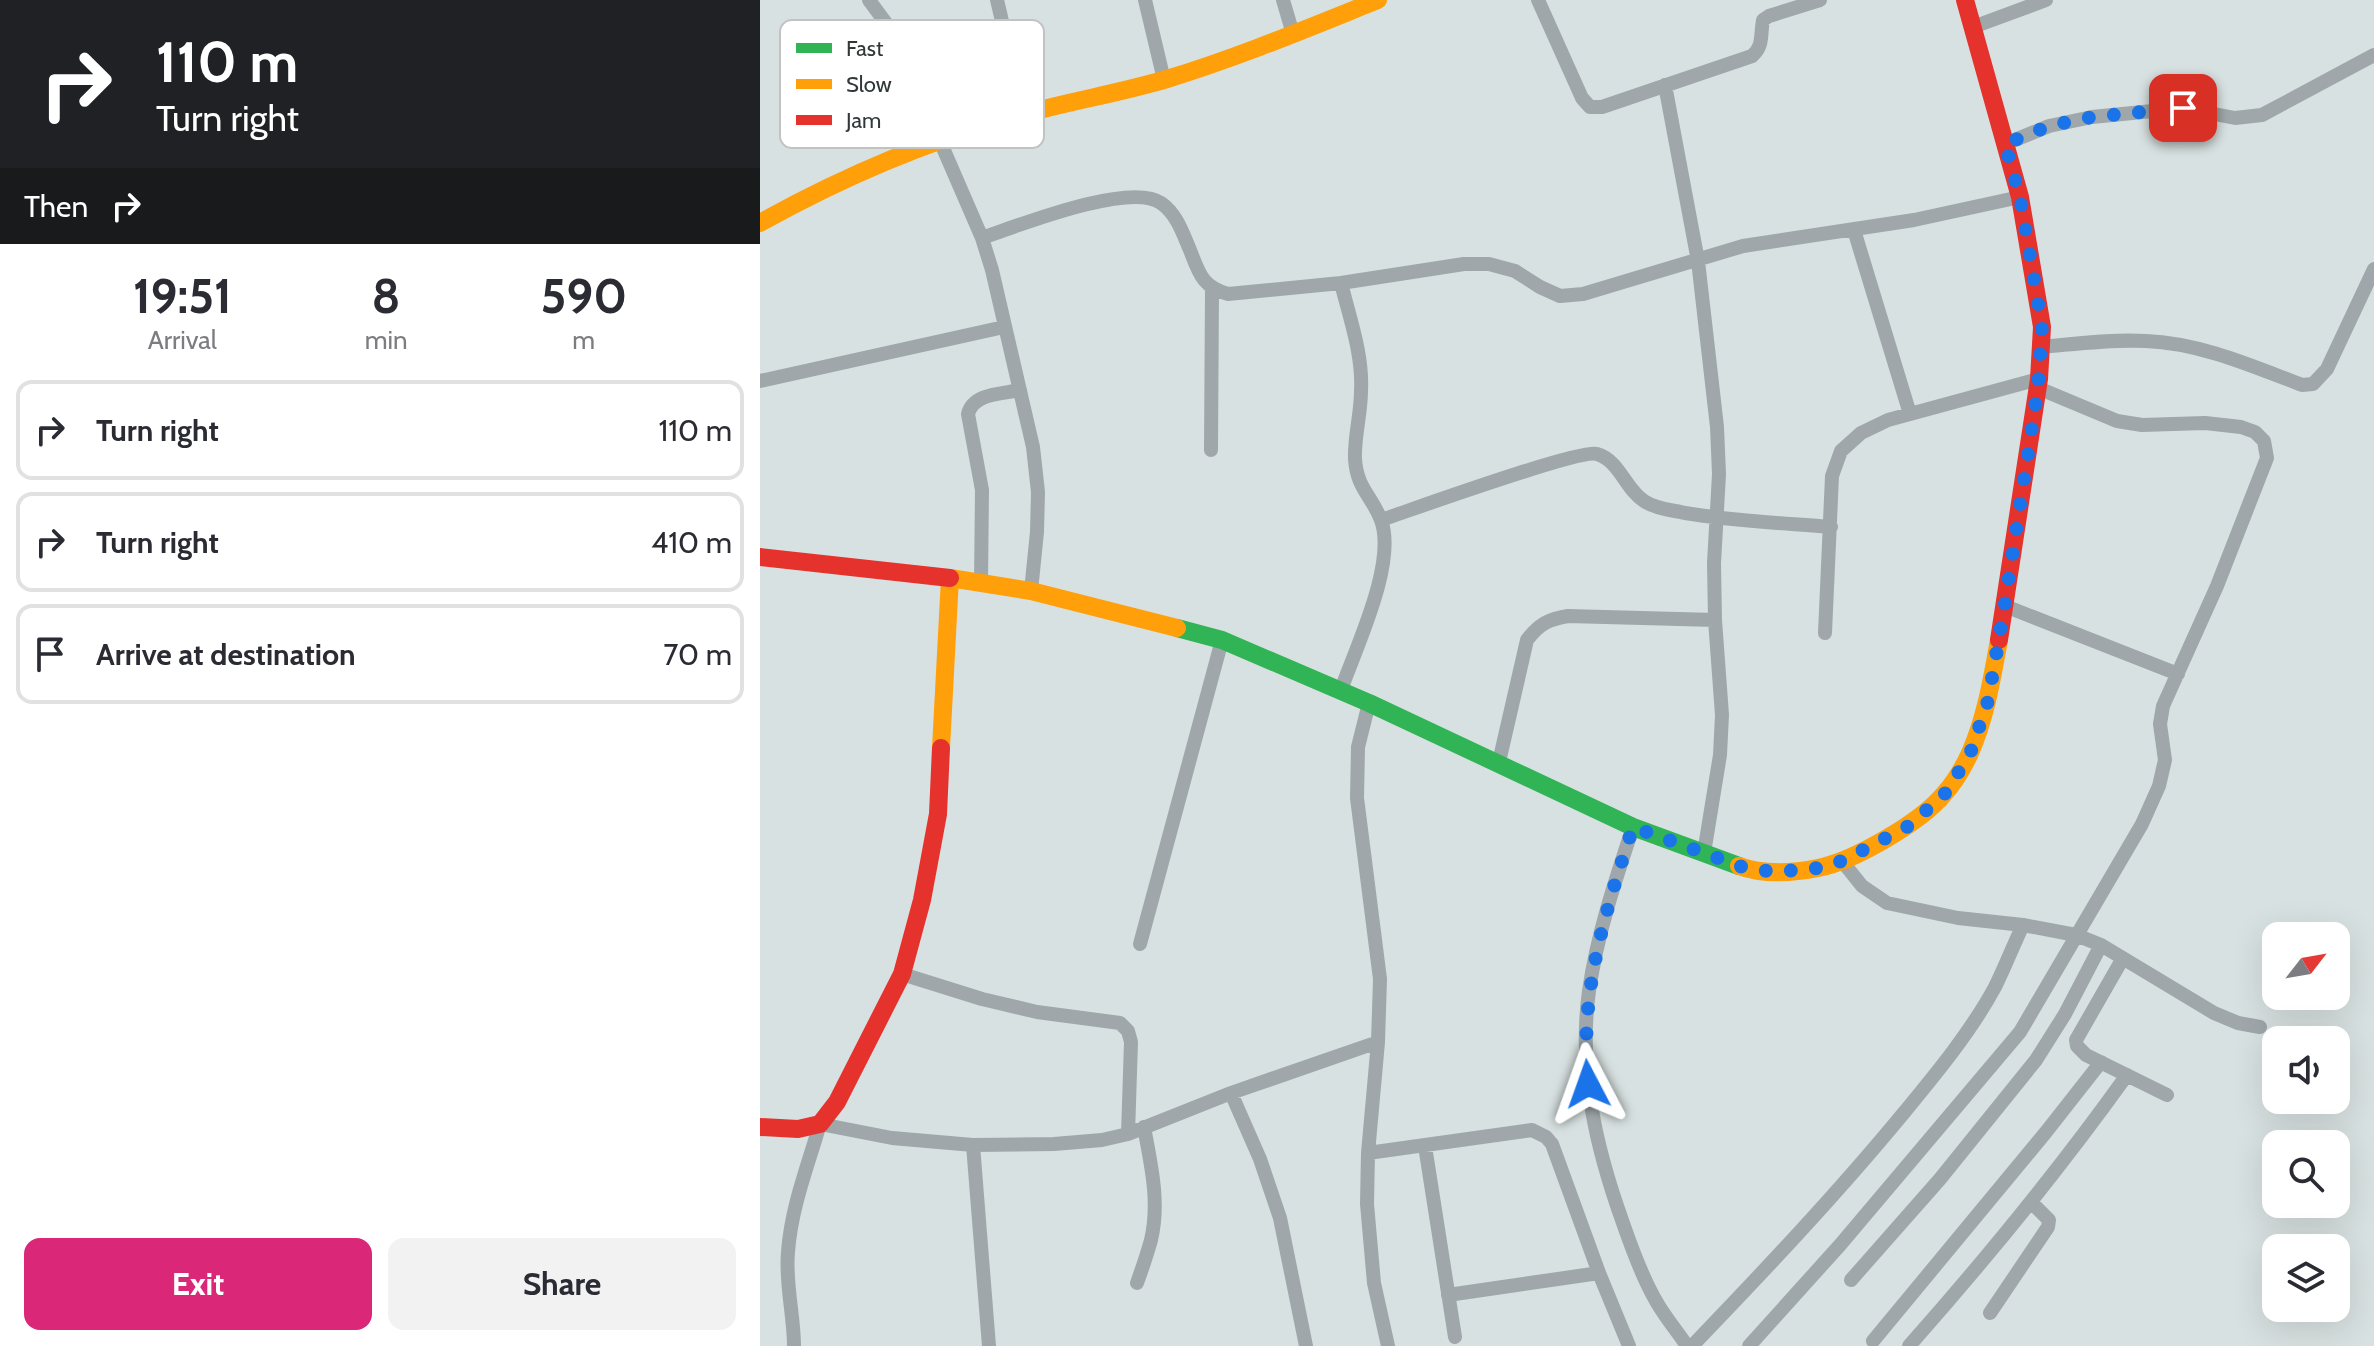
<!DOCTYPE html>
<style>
:root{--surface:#fff;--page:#f2f2f3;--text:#2b2b33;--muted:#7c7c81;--line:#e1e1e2;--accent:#db2777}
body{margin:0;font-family:Cabin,sans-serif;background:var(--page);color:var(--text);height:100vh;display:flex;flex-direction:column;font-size:30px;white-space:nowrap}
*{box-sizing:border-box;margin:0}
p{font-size:26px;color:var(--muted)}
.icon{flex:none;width:44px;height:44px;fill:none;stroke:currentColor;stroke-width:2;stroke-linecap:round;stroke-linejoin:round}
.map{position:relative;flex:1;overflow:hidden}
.details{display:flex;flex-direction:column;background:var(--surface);width:760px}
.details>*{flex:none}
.banner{background:#202124;color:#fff;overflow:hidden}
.needle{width:52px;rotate:59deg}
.fabs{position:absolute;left:1502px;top:922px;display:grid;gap:16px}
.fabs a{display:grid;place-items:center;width:88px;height:88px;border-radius:16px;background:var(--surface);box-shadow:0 8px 32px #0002;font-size:40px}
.pin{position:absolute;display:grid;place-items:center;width:68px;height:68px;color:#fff;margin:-34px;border-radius:16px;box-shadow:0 4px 12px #0006}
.me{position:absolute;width:88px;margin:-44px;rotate:356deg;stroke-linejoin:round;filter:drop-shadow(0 0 6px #0008)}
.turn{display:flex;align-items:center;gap:28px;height:168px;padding:0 24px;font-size:36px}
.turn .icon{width:104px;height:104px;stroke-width:2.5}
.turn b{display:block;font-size:56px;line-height:68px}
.then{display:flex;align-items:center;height:76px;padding:0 24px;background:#0003;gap:16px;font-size:30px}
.eta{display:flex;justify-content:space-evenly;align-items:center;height:136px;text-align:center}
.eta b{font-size:48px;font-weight:700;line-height:56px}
.primary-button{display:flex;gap:16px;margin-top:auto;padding:16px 24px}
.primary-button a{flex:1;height:92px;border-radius:16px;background:var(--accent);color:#fff;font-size:32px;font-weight:700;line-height:92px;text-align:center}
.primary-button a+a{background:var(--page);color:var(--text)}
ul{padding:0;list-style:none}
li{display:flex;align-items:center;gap:24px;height:100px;margin:0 16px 12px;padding:0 8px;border:4px solid var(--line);border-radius:16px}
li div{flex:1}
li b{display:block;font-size:30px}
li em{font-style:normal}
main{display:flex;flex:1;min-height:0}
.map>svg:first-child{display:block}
</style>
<main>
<section class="details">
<div class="banner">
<div class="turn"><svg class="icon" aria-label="right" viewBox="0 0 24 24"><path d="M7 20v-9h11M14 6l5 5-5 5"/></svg><div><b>110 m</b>Turn right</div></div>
<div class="then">Then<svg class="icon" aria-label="right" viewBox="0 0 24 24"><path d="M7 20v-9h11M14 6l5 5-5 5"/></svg></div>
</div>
<div class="eta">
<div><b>19:51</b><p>Arrival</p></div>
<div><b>8</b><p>min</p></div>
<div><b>590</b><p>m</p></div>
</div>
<ul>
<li><svg class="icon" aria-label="right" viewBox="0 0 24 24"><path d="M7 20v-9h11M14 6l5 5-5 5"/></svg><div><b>Turn right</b></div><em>110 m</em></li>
<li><svg class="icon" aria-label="right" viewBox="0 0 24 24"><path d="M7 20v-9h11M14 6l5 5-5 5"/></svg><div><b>Turn right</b></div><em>410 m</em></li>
<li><svg class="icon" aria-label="arrive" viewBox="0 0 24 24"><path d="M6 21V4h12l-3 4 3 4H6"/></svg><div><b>Arrive at destination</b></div><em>70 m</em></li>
</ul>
<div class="primary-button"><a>Exit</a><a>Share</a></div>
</section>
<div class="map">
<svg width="1614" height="1346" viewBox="0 0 1614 1346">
<rect width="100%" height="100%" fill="#d8e1e1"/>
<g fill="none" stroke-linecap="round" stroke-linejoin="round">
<path stroke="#9fa7aa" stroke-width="14" d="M109 0 145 49 162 78 173 108 180 141 222 238C257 226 370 181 401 203 417 214 423 234 430 250 439 273 442 287 468 294L581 283 704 264H729L755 271 780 287 800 296 823 294 983 246 1154 220 1260 197
M237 0 264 114
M385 0 404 80
M523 0 533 34
M778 0 822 98 830 107H842L992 56C1004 46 1000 35 1003 20L1009 16 1060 0
M1213 27 1286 0
M905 85 938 261 957 427 959 474 954 563 955 620 962 715 960 755 944 853
M1245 144 1289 126 1332 117 1423 108 1475 118 1502 115 1614 55
M1094 230 1150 414
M222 238 232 270 273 447 278 492 277 532 271 591
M1281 347C1316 344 1352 339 1386 341 1440 343 1492 366 1542 385L1553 384 1567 369 1614 269
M0 381 244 327
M451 450 452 290
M621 520C651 510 819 449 837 454 859 460 866 490 884 501 896 509 912 510 925 513 973 521 1022 523 1071 527
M221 583 222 490 208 414C213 393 242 394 260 390
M1245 606 1418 674
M1065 633 1072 476 1081 451 1101 433 1128 420 1279 379
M581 690C596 647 637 563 621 520 612 496 597 489 595 459 594 437 601 414 601 391 603 355 590 319 581 283
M609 703 598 747 597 798 620 979 618 1042 608 1153 607 1204 614 1283 628 1346
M739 762 767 640C779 624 789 619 808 616L955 620
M873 827C855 881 837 935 829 991 818 1071 836 1148 863 1223 872 1249 882 1277 896 1301 905 1317 917 1331 927 1346
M1082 861 1102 886 1127 903 1198 918 1263 925 1316 935 1341 945 1454 1013 1478 1023 1500 1027
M380 944 462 640
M1363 958 1316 1040 1317 1046 1326 1055 1407 1095
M142 974 222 999 277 1012 360 1023 368 1031 371 1042 368 1134
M471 1093 500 1159 520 1218 546 1346
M213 1145 229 1346
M665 1146 695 1337
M608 1153 772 1130 786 1137 792 1144 839 1273 869 1346
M1091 1280 1180 1179 1276 1060 1305 1014 1341 945
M377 1283C382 1269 387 1255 391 1240 400 1202 391 1165 384 1127
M688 1295 839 1273
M1230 1313 1288 1227 1289 1220 1271 1202
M1113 1341 1286 1132 1341 1062
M34 1346C34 1315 25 1283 28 1252 31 1208 48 1165 60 1124L132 1138 213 1145 294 1144 342 1140 368 1134 471 1093 618 1042
M932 1346C1004 1271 1075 1196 1142 1115 1175 1075 1210 1033 1235 987 1245 967 1253 946 1263 925
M989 1346 1080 1245 1260 1032 1382 824 1399 786 1405 760 1400 724 1403 706 1457 586 1507 458 1504 441 1495 432 1481 427 1445 423 1382 425 1357 421 1278 388
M1149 1346C1226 1259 1299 1170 1367 1075"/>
<path stroke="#30b455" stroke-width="18" d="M417 628 462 640 609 703 873 827 979 866"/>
<path stroke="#ff9f0a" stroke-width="18" d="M0 223C84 176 172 139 264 114 311 101 360 93 407 79 479 57 548 28 618 0
M181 748 190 578 271 591 417 628
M979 866C1003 875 1034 873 1058 868 1094 861 1161 822 1184 794 1194 783 1204 766 1210 753 1226 717 1232 678 1239 640"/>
<path stroke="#e5322d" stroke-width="18" d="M1205 0 1260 197 1282 327 1279 379 1239 640
M0 557 190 578
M0 1127 38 1129 60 1124 77 1102 142 974 162 900 178 814 181 748"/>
</g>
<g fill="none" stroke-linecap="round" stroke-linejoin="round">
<path stroke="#1a73e8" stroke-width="14" stroke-dasharray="0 25.2" d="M828 1084C819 993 845 913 873 827L985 868 1016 872 1059 868 1082 861 1147 827 1184 795 1210 754 1228 701 1243 616 1278 388 1282 327 1260 197 1245 144 1289 126 1332 117 1423 108"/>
</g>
<rect x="20" y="20" width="264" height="128" rx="12" fill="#fff" stroke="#c1c3c3" stroke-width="2"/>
<rect x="36" y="43" width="36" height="10" fill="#30b455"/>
<rect x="36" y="79" width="36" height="10" fill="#ff9f0a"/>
<rect x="36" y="115" width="36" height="10" fill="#e5322d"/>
<g font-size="22" fill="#313838">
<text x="86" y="56">Fast</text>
<text x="86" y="92">Slow</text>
<text x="86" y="128">Jam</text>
</g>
</svg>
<div class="fabs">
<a><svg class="needle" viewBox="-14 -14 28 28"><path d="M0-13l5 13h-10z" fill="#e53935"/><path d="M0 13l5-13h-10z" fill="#7c7c81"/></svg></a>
<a><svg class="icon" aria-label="sound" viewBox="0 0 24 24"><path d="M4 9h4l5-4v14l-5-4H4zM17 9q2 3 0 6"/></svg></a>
<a><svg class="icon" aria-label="search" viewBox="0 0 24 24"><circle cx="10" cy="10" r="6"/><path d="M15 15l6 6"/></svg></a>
<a><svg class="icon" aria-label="layers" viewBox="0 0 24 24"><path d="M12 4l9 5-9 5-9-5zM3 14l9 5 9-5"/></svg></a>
</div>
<div class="pin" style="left:1423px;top:108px;background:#d93025"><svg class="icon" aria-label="arrive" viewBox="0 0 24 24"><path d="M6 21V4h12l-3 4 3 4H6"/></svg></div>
<svg class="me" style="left:828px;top:1084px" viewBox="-20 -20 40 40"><path d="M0-17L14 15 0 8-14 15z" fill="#1a73e8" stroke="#fff" stroke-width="4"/></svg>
</div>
</main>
